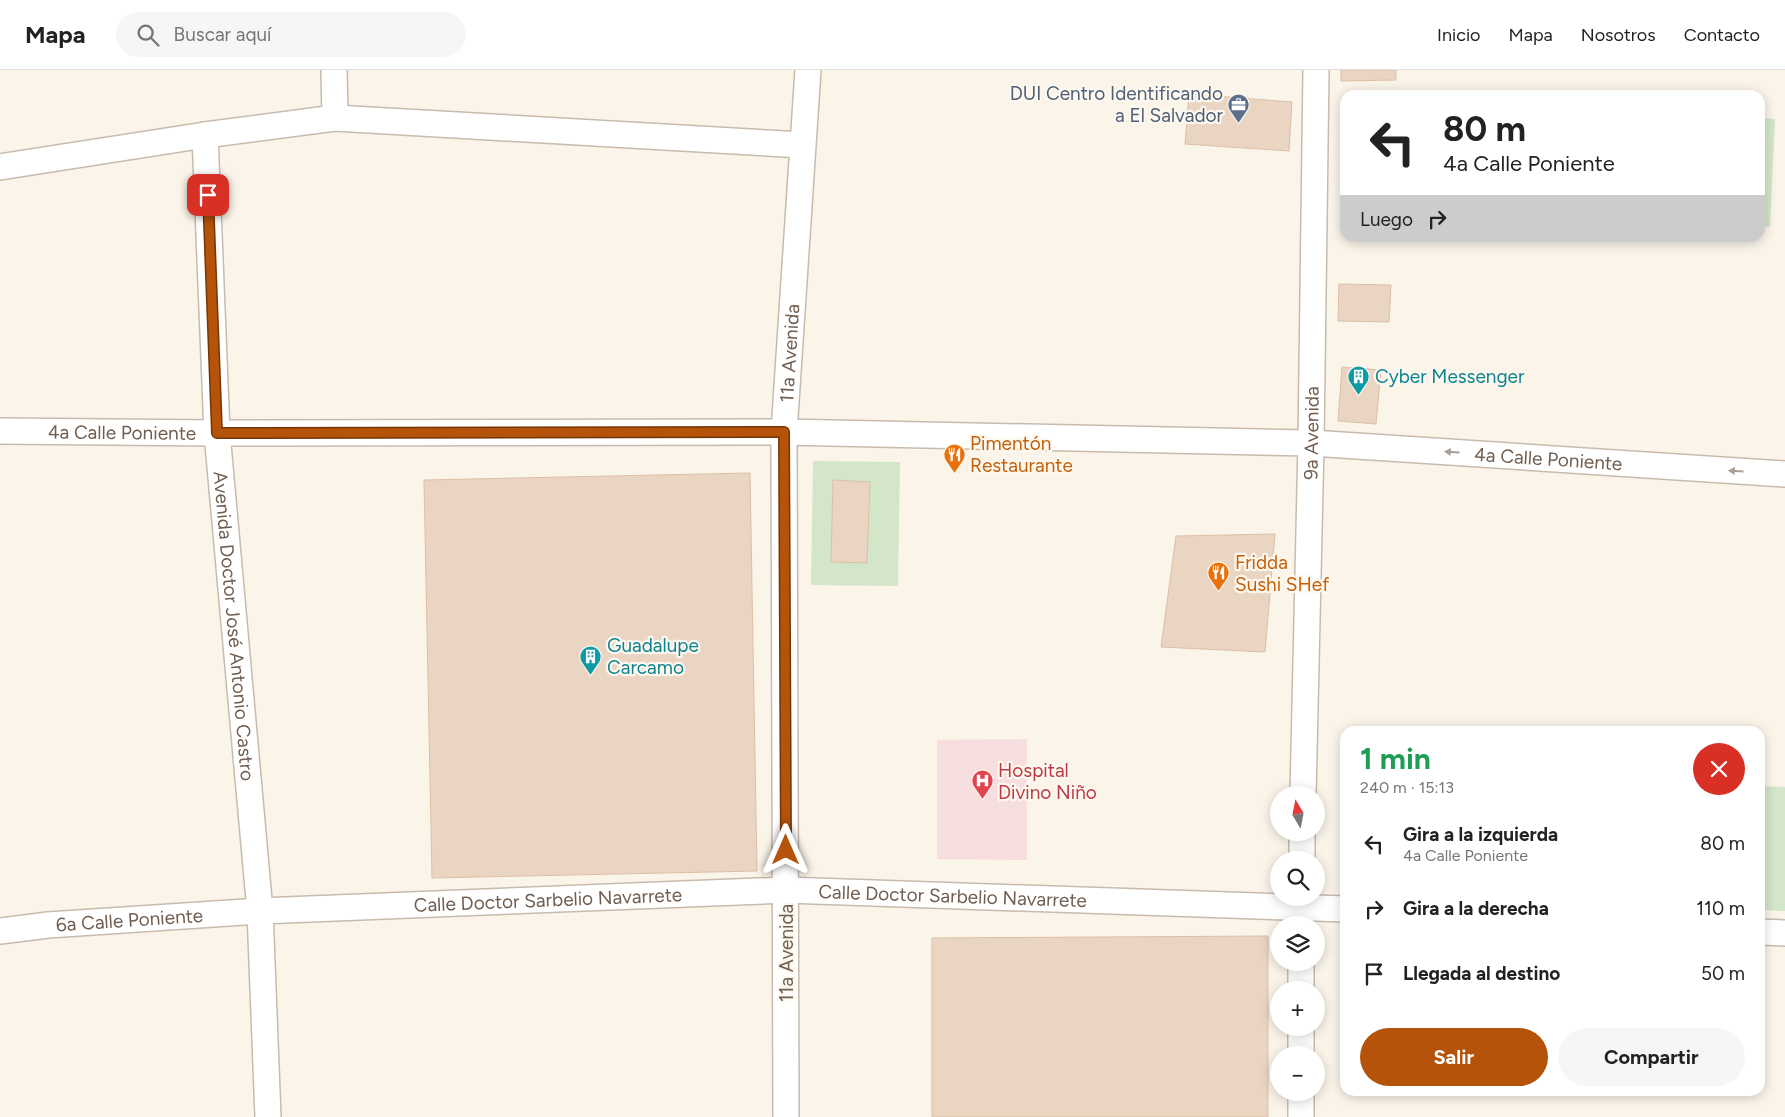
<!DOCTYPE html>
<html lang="es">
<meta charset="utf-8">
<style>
:root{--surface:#fff;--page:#f6f6f6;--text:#222;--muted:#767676;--line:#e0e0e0;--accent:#b45309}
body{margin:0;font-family:Figtree,sans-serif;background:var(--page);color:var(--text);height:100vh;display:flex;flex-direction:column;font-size:19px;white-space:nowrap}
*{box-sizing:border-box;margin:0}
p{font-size:16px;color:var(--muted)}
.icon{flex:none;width:28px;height:28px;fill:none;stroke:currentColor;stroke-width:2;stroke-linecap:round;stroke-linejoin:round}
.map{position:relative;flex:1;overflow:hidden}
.sheet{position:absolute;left:1340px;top:656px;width:425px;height:370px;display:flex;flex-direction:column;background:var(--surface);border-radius:15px;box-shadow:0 2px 12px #0003}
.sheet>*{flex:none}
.guide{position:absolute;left:1340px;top:20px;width:425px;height:152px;border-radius:15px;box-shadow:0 2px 12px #0003;background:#fff;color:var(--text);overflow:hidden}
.needle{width:32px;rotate:350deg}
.fabs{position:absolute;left:1270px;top:716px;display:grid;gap:10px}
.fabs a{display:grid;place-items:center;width:55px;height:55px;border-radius:50%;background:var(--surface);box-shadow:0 2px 12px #0003;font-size:25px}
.pin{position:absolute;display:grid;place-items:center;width:42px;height:42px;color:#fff;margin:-21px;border-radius:10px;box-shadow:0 2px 8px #0006}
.me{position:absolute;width:55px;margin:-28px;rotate:0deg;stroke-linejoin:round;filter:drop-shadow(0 0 4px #0008)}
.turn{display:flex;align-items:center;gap:18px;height:105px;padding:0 20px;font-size:22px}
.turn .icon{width:65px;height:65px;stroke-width:2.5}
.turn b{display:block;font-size:35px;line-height:42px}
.then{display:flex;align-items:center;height:48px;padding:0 20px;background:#0003;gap:10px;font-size:19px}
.round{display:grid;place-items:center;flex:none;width:52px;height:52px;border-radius:26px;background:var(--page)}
.headline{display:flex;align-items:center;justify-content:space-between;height:85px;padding:0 20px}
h1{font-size:30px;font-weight:700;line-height:38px;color:#1e9e55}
.button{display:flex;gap:10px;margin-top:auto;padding:10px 20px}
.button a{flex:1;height:58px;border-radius:30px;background:var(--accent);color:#fff;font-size:20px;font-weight:700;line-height:58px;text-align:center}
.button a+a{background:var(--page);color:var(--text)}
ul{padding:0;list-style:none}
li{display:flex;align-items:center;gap:15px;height:65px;padding:0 20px}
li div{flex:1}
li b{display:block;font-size:19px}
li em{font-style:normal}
header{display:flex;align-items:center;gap:30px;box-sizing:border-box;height:70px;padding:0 25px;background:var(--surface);border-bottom:1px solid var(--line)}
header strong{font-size:24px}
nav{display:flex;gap:28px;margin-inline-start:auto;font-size:18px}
.search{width:350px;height:45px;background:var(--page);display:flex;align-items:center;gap:12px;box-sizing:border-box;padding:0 18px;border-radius:28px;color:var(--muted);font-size:19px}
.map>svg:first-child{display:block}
</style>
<header>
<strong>Mapa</strong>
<div class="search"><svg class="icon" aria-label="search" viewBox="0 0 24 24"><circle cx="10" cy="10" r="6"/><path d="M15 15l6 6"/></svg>Buscar aquí</div>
<nav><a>Inicio</a><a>Mapa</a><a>Nosotros</a><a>Contacto</a></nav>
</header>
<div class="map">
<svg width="1785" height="1047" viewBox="0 0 1785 1047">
<rect width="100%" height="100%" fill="#faf4e9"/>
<path fill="#f6dedf" d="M1027 669V790L937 789V670Z"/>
<path fill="#d3e6c9" d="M1760 48 1775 49 1770 157H1760Z
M813 391 900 392 898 516 811 515Z
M1760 716 1785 717V841L1760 840Z"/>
<path fill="#ead5c2" stroke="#dcbfa7" d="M1341 0H1396V10L1341 11Z
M1189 24 1292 32 1289 81 1185 74Z
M1760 70H1762L1760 111Z
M1339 214 1391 215 1389 252 1338 251Z
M1342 297 1381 300 1376 354 1338 351Z
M750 403 757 801 432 808 424 410Z
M833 410 870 412 867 493 831 492Z
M1275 464 1265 582 1161 577 1176 466Z
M1268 866V1047H932V868Z"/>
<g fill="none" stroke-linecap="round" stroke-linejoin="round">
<defs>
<g id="minor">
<path d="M334 0 335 48"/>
<path id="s1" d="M205 65 217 363 260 841 268 1047"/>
<path d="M0 97 205 65 335 48 802 75"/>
<path id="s2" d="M0 361 217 363 784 362 1311 373 1785 404"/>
<path id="s3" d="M1303 725 1311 373 1316 0"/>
<path d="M1302 790V762"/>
<path id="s4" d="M0 861 48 855 260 841 786 820 1345 839"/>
<path d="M1760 862 1785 863"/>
<path d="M1301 892V920"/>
<path d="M1301 958V985"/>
<path d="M1301 1022V1047"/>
<path id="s5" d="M786 1047 784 362 808 0"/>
</g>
</defs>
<use href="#minor" stroke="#c8bbae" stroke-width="28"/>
<use href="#minor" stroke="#fff" stroke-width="25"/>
</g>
<defs><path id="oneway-solid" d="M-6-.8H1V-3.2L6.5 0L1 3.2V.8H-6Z" transform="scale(1.25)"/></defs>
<g fill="#aa9e96">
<use href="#oneway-solid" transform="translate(1452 382) rotate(-176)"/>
<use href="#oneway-solid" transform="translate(1736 401) rotate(-176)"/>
</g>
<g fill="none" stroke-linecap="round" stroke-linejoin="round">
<defs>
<path id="route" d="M208 125 217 363 784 362 786 780"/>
</defs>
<use href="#route" stroke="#753606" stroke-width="12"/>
<use href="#route" stroke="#b45309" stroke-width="9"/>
</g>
<defs>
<symbol id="office-pin" viewBox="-11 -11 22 30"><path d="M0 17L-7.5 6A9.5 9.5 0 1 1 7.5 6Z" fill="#5c6f8a" stroke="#fdf8ef"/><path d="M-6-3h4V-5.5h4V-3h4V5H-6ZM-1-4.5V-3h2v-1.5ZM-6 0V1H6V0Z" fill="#fff"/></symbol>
<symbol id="building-pin" viewBox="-11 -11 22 30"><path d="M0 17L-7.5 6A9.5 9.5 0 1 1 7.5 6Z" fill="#0f9aa8" stroke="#fdf8ef"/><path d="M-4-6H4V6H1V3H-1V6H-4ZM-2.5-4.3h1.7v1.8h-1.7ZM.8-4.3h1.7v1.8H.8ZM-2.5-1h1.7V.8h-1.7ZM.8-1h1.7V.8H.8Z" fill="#fff"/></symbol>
<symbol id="restaurant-pin" viewBox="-11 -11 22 30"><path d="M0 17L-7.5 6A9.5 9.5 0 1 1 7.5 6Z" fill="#e8710a" stroke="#fdf8ef"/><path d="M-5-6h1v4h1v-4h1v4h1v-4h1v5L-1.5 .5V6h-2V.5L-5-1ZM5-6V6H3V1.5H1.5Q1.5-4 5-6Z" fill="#fff"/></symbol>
<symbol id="hospital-pin" viewBox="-11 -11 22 30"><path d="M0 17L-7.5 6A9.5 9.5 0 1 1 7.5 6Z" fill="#e0444e" stroke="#fdf8ef"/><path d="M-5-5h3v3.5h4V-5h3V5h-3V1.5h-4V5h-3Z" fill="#fff"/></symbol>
</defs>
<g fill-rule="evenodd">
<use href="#office-pin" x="1226" y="22" width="25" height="34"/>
<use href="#building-pin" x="1346" y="294" width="25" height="34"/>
<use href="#restaurant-pin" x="942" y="372" width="25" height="34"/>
<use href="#restaurant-pin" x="1206" y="490" width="25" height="34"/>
<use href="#building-pin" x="578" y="574" width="25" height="34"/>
<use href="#hospital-pin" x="970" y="698" width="25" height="34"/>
</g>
<g text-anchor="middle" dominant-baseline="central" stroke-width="4.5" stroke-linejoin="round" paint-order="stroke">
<g font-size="19" fill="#4e5e75" stroke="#fdf8ef" text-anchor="end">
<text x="1223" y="23">DUI Centro Identificando<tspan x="1223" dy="22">a El Salvador</tspan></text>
</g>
<g font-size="19" fill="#715e50" stroke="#fdf8ef">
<text stroke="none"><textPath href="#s5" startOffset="764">11a Avenida</textPath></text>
<text stroke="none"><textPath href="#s2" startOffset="122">4a Calle Poniente</textPath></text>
<text stroke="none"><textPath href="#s3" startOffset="362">9a Avenida</textPath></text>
<text stroke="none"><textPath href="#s2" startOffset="1549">4a Calle Poniente</textPath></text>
<text stroke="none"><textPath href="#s1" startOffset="492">Avenida Doctor José Antonio Castro</textPath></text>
<text stroke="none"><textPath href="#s4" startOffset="954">Calle Doctor Sarbelio Navarrete</textPath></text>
<text stroke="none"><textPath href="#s4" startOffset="549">Calle Doctor Sarbelio Navarrete</textPath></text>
<text stroke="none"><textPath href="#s4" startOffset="130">6a Calle Poniente</textPath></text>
<text transform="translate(786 883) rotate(-90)">11a Avenida</text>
</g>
<g font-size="19" fill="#0d838f" stroke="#fdf8ef" text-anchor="start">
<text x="1375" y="306">Cyber Messenger</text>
<text x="607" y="575">Guadalupe<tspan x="607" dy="22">Carcamo</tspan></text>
</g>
<g font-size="19" fill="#c56008" stroke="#fdf8ef" text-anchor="start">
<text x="970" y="373">Pimentón<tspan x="970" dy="22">Restaurante</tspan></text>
<text x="1235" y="492">Fridda<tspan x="1235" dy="22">Sushi SHef</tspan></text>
</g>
<g font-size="19" fill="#be3a42" stroke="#fdf8ef" text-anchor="start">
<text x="998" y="700">Hospital<tspan x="998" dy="22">Divino Niño</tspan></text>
</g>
</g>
</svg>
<div class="fabs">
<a><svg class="needle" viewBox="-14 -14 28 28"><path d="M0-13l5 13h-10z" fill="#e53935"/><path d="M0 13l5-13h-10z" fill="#767676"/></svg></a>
<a><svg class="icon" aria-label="search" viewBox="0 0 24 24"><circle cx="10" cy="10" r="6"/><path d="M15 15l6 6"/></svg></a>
<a><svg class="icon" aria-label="layers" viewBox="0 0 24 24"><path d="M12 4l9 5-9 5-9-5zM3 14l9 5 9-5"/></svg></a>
<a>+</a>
<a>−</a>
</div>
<div class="pin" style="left:208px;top:125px;background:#d93025"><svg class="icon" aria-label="arrive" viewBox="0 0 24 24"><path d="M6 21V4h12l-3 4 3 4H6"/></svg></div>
<svg class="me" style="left:786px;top:780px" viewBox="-20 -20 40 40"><path d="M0-17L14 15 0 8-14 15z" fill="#b45309" stroke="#fff" stroke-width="4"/></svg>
<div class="guide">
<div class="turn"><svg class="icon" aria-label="left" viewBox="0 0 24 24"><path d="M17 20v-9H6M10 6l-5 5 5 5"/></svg><div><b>80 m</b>4a Calle Poniente</div></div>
<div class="then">Luego<svg class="icon" aria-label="right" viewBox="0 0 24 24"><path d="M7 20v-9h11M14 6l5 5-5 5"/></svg></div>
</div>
<section class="sheet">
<div class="headline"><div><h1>1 min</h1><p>240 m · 15:13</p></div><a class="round" style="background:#d93025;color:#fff"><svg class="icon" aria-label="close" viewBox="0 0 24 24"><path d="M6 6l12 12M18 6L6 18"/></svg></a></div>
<ul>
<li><svg class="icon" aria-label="left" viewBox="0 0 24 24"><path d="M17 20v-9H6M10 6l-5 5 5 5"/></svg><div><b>Gira a la izquierda</b><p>4a Calle Poniente</p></div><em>80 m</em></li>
<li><svg class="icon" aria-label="right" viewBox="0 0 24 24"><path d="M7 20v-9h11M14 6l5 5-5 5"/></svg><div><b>Gira a la derecha</b></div><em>110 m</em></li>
<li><svg class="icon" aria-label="arrive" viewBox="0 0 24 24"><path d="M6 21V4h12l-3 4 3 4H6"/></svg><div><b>Llegada al destino</b></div><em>50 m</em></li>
</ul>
<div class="button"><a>Salir</a><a>Compartir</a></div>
</section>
</div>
